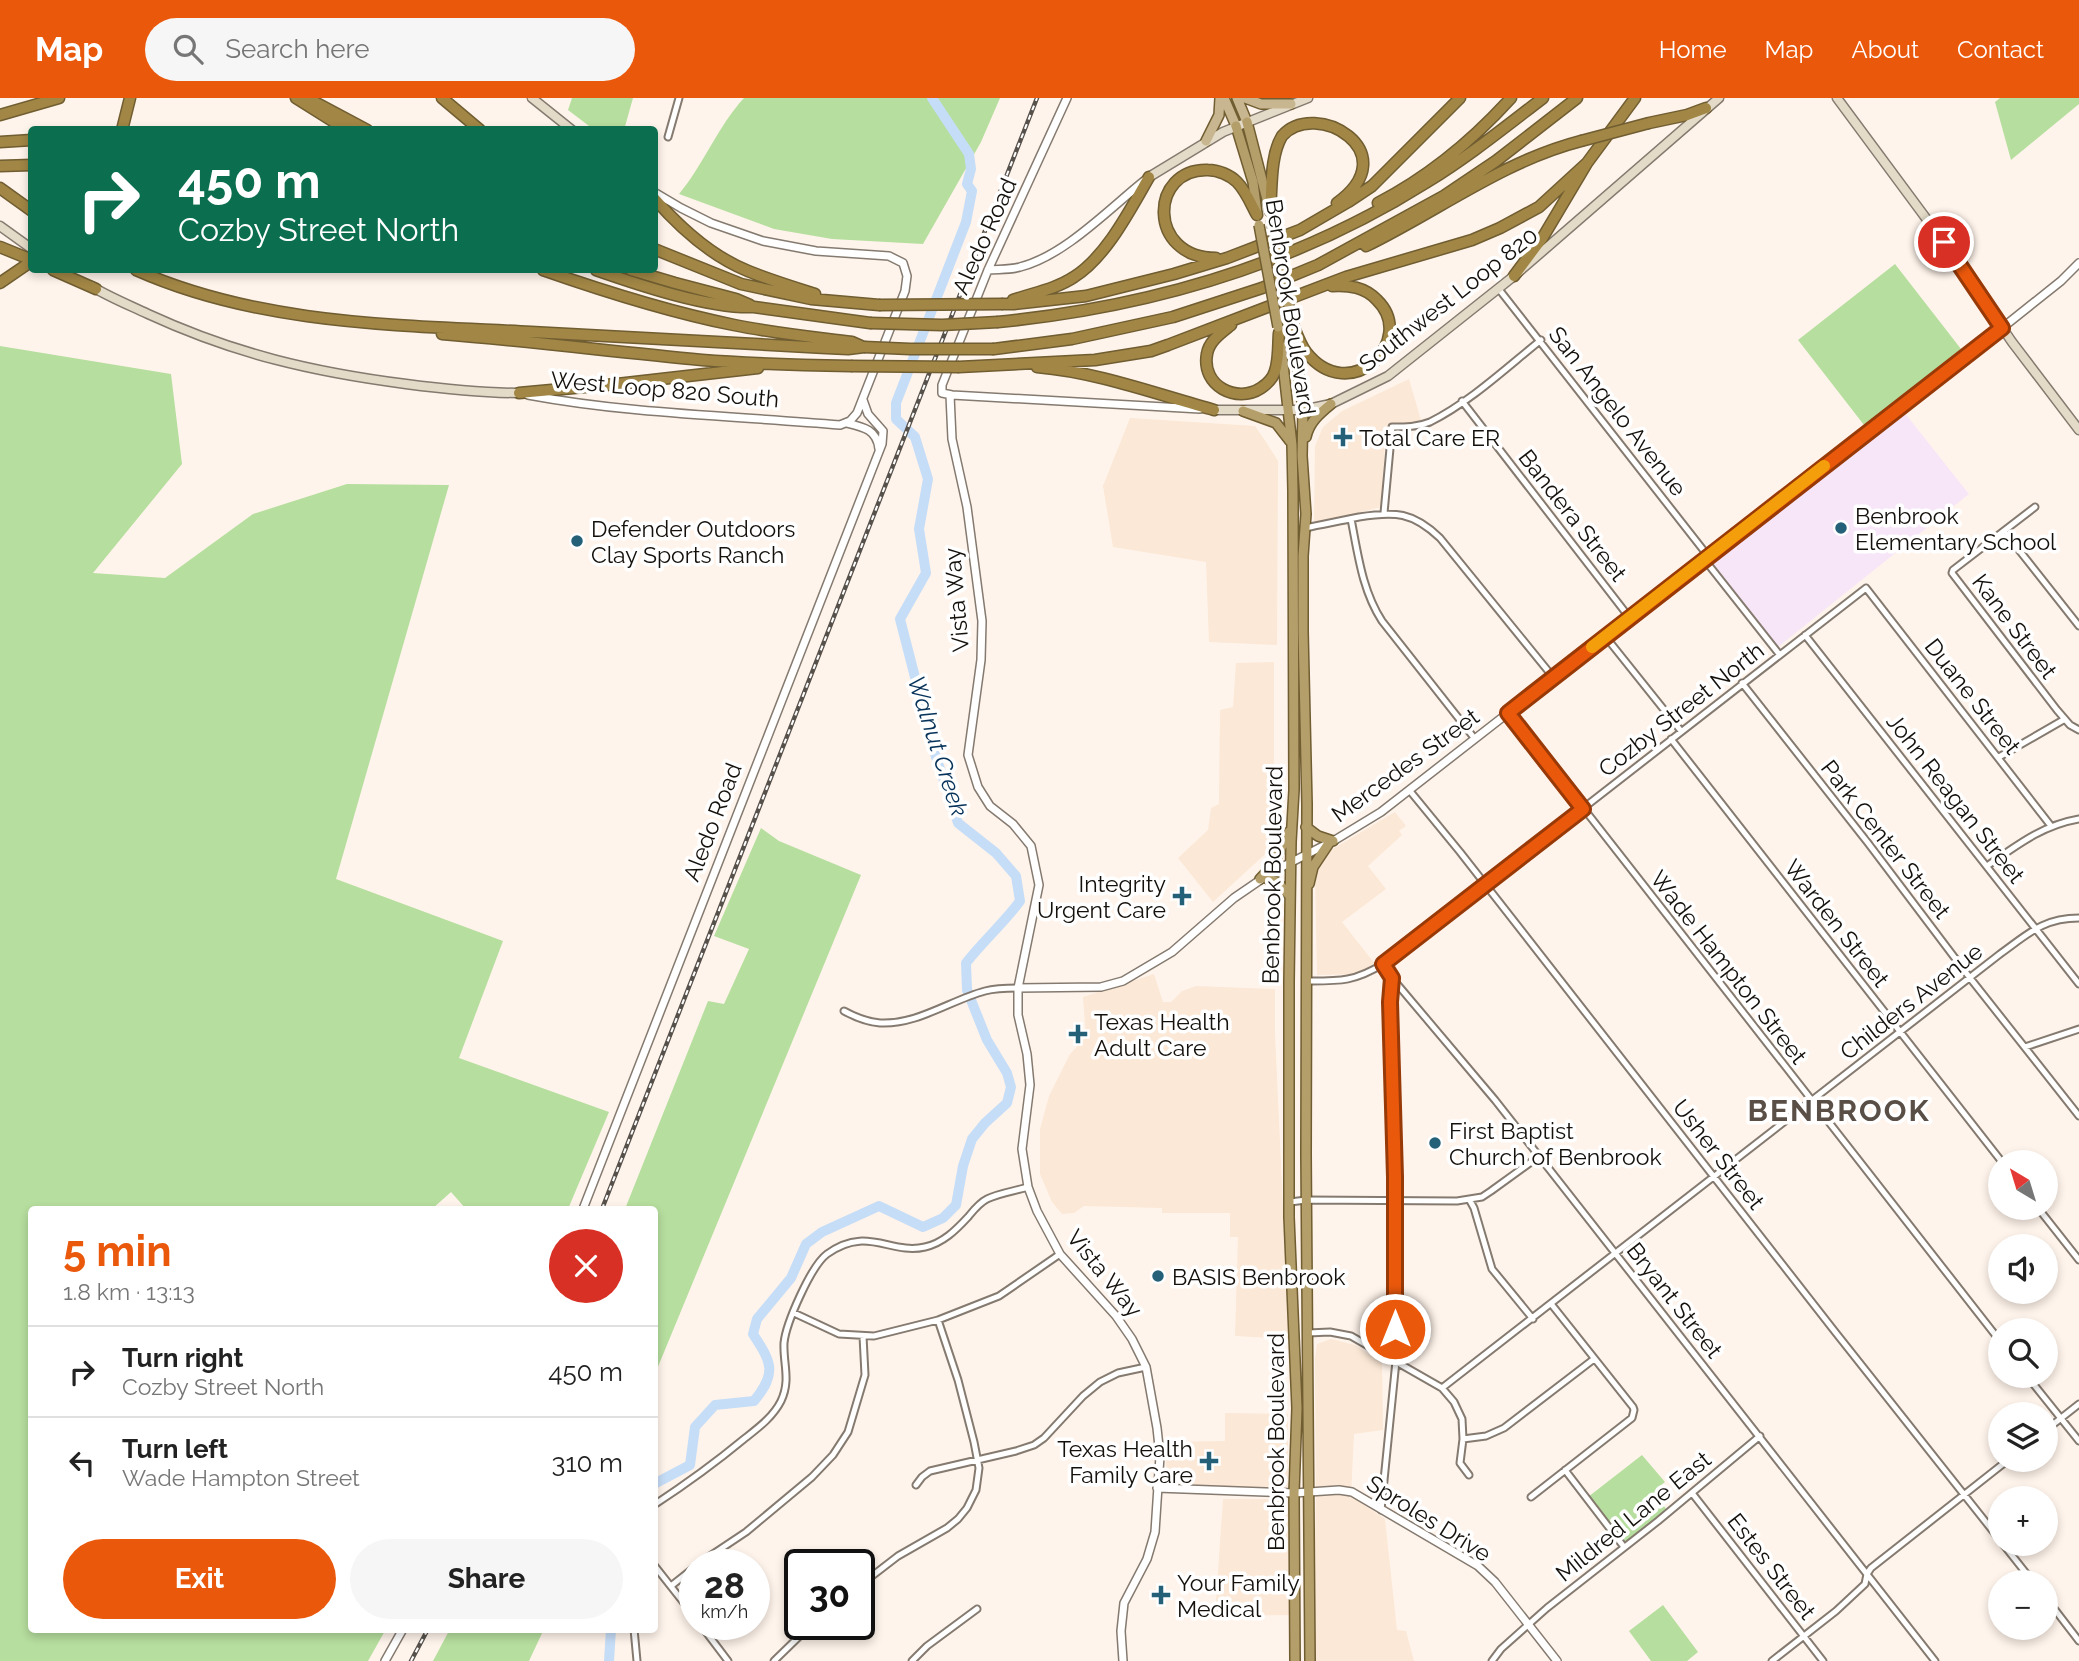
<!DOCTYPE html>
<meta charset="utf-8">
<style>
:root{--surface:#fff;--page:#f6f6f6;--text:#222;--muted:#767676;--line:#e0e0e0;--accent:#ea580c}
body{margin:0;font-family:Raleway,sans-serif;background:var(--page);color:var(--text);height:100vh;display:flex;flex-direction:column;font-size:26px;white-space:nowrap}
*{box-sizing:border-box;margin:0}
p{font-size:23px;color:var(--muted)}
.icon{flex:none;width:38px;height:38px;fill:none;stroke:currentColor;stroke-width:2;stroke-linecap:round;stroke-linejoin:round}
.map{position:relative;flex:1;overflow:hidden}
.panel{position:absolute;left:28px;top:1108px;width:630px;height:427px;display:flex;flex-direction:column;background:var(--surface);border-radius:7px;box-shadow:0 4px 10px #0003}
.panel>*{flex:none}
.top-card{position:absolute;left:28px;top:28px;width:630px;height:147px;border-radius:7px;box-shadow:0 4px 10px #0003;background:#0b6e4f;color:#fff;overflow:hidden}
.needle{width:46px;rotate:322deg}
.controls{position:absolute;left:1988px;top:1052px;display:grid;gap:14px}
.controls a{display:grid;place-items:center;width:70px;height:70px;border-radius:50%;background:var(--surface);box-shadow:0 4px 10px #0003;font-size:35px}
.speed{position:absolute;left:679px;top:1451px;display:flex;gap:14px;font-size:35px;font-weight:700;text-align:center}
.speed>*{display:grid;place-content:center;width:91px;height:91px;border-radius:50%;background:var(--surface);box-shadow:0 4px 10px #0003;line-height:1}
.speed small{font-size:18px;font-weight:400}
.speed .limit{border:4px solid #111;border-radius:10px;background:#fff;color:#111}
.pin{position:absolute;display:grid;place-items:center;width:60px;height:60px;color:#fff;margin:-30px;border:4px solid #fff;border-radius:50%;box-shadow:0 2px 7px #0007}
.me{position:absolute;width:77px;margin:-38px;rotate:0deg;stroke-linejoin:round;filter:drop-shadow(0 0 5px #0008)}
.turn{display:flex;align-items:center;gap:24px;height:147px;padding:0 35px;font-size:32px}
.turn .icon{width:91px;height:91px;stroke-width:2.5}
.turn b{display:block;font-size:49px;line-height:60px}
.round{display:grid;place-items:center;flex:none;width:74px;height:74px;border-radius:37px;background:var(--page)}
.head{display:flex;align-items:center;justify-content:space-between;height:119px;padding:0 35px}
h1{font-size:42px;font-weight:700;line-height:52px;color:var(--accent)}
.primary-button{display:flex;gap:14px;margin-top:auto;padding:14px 35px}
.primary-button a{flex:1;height:80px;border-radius:42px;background:var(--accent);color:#fff;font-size:28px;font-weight:700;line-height:80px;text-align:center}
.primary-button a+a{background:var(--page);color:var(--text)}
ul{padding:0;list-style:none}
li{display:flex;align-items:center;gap:21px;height:91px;padding:0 35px;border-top:2px solid var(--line)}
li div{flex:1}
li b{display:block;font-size:26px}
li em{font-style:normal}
header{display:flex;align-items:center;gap:42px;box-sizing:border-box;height:98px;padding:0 35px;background:var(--accent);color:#fff}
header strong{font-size:33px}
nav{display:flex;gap:38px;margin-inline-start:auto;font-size:24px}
.search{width:490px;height:63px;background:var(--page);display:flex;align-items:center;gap:18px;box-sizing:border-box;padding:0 24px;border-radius:38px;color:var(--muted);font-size:26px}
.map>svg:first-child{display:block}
</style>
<header>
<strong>Map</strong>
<div class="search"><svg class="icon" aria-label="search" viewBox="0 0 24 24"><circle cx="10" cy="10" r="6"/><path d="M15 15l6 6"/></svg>Search here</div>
<nav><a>Home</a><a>Map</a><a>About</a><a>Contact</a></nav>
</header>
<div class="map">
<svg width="2079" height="1563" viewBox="0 0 2079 1563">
<rect width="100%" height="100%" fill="#fff4eb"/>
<path fill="#fbe8d6" d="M1409 281 1421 322 1390 329 1385 345 1381 409 1314 426 1315 348 1323 329 1342 313Z
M1130 320 1255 328 1266 344 1278 363 1277 547 1209 544 1206 464 1113 449 1103 388Z
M1274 564V748L1213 804 1178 760 1208 732 1211 710 1219 706 1220 612 1233 609 1236 565Z
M1395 714 1406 728 1399 733 1402 737 1368 768 1386 791 1342 824 1375 866 1357 876 1317 877 1315 771 1320 762 1331 752Z
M1154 876 1163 904H1171L1182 893 1196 888 1275 891V936L1289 1241 1235 1238 1238 1139H1230V1115H1162V1110L1084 1108 1074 1115 1062 1116 1052 1104 1040 1076V1031L1049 998 1070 956 1086 939 1083 899Z
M1331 1241 1355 1247 1382 1265 1383 1332 1354 1336 1351 1398 1385 1421 1397 1532 1406 1533 1414 1563H1315L1313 1517 1316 1401 1315 1261 1317 1246Z
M1225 1315 1288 1316V1389L1242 1391 1168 1384 1164 1344 1225 1343Z
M1223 1401H1288L1290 1517 1215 1518Z"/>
<path fill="#f7e6f8" d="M1904 314 1969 396 1778 549 1712 464Z"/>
<path fill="#b6de9e" d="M572 0H633L624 32 593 31 568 12Z
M744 0H1000L981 44 923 146 832 141 774 131 679 96C704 66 718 28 744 0Z
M2000 0H2079V6L2011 62 1995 4Z
M1895 166 1961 251 1864 327 1798 242Z
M0 248 171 276 182 366 93 475 165 480 253 416 347 386 449 387 336 781 503 843 459 960 609 1014 568 1111H466L451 1094 432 1111H32V1531H386L368 1563H0Z
M761 730 779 743 861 777 655 1276 654 1111H625L708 903 724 906 749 851 714 838Z
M1642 1357 1665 1384 1660 1388 1662 1391 1655 1397 1667 1412 1624 1446 1588 1399Z
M1663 1507 1698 1554 1687 1563H1651L1629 1533Z
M450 1531H544L529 1563H433Z"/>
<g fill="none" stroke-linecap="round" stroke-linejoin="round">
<path stroke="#c6ddf7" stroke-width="10" d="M654 1386 690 1367 695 1329 715 1307 754 1303C777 1275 772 1265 753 1236L757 1221 791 1180 806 1146 822 1134 879 1108 923 1129 943 1120 956 1107 963 1068 972 1041 985 1025 1007 1005 1011 989 1007 975 987 942 967 892 966 865C983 843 1004 825 1020 803L1016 778 996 755 958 725 934 653 900 521 926 475 919 431 928 381 915 339 896 321V305L966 124 972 93 967 86 971 71 969 56 932 0
M609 1563 611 1531"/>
<defs>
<path id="minor" d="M668 39 679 0
M1498 190 1708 458
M1462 303 1629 519
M2035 409 1953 472 1952 475 2057 612 2070 627 2079 632
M1384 415 1392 329C1405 329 1418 329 1430 324 1470 304 1506 270 1541 242
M1351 421C1358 456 1362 492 1382 523L1475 641
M1305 430C1323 426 1341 423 1359 419 1395 413 1413 414 1440 440L1553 579
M2004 433 2079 528
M1704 461 1779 556
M1805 537 2079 886
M1605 538 1681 633
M1742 585 1868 745 1970 880 2079 1018
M1509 615 2000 1243
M1671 641 2002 1064
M1999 659 2065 621
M1410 693 1460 754 1836 1235 2000 1442
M1987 768C2017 747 2043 727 2079 721
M1383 866 1392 880 1495 1002 1935 1563
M1306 883C1339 883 1354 884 1383 866L1866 490 2051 728
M844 913C855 919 868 924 880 925 917 927 951 902 985 893 996 890 1007 890 1018 890
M2025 949 2079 931
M1469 1101 1474 1110 1492 1171 1533 1221
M1290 1104 1306 1102 1457 1103 1482 1099 1491 1093 1538 1059
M2038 1110 2079 1162
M794 1215 839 1236 874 1238 938 1222 999 1198 1060 1156
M1308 1235 1330 1234 1351 1238 1442 1290 1454 1304 1462 1321 1463 1341 1460 1365 1469 1377
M2027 1278 2079 1343
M1442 1290 2000 856C2028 836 2043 820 2079 820
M2046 1332 2079 1306
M1463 1341 1486 1338 1504 1330 1594 1261
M1565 1372 1624 1449
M916 1387 922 1379 930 1373 1016 1353 1034 1347 1044 1340 1083 1298 1100 1284 1118 1275 1146 1269
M1692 1395 1823 1563
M1531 1399 1632 1320 1634 1312 1633 1309 1552 1207
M654 1407C686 1386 715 1365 744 1341 758 1330 773 1319 781 1303 791 1282 783 1266 784 1245 786 1225 811 1168 827 1156 867 1127 890 1157 925 1149 943 1145 956 1132 968 1119 973 1113 979 1105 987 1101 999 1095 1015 1093 1028 1089
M1381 1412 1396 1263 1395 1104 1390 904 1392 880
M2003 1446 2033 1484
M698 1466 746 1434 812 1379 833 1357 848 1334 865 1277 863 1238
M654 1467 695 1519
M671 1488 695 1469
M859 1488 898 1458 947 1430 958 1421 967 1410 976 1392 979 1370 974 1344 958 1282 938 1222
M2046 1500 2079 1543
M700 1526 728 1563
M634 1531 637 1563
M774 1563 812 1526
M912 1563 927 1548 977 1511
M1492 1563 1501 1551 1547 1510 1658 1423 1760 1338
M1772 1563 1836 1513 1865 1486 1867 1476 1871 1470 2008 1362"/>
<path id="tertiary" d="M1067 0 988 172 942 287V295L952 297 1200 311
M988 172C999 171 1010 172 1020 169 1064 158 1109 111 1144 83
M528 297C630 316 736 318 840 327L850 323 857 315 905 193 907 178 903 165 889 158 816 153 763 143 711 125 681 110 654 94
M950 297 952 341 967 409 982 523 981 562 968 657 978 689 990 708 1013 726 1031 748 1039 787 1018 890V917L1027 956 1030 987 1022 1051 1028 1089 1037 1113 1060 1156 1116 1218 1132 1241 1146 1269 1157 1330 1160 1358 1155 1434 1147 1461 1124 1505 1121 1533 1123 1563
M847 325C864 329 877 332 879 351
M1018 890 1101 889 1123 883 1172 854 1234 800 1272 774 1335 742 1381 714 2002 230 2061 183 2079 165
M583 1111 882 346 883 333 868 316 863 302
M1157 1390 1294 1395 1339 1392 1352 1394 1478 1468 1495 1484 1557 1563
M385 1563 403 1531"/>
<path id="secondary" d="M532 0 572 32
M1837 0 1948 150 2012 244 2079 332
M1149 79 1223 34 1308 0
M0 128 32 151
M91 188C109 199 129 207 148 216 235 256 313 274 406 286 444 291 481 295 519 295
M1214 312H1303L1331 306 1388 278 1514 178 1719 0"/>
<path id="primary" d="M1224 0 1236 28
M1237 0 1247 24
M1245 0 1261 6H1291
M1206 43 1219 17 1220 0"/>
<path id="trunk" d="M1247 24 1269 109
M1236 28 1253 84 1257 115
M1293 232 1303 312 1302 358 1306 416 1303 458V533L1307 706 1306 1056 1310 1563
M1281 248 1292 347 1293 393 1294 692 1291 744 1289 884V1119L1297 1310 1294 1395 1295 1563
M1243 313 1276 325 1290 343
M1306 339C1309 324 1320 315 1331 306
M1306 729 1318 738 1333 743
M1263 779 1277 784 1290 798
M1260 781 1272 768 1289 734
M1309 786 1313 769 1329 745"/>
<path id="motorway" d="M296 0 347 32
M307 0 367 32
M442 0 480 32
M0 17 59 0
M1649 25 1687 17 1706 10
M122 32 130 0
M0 44 32 42
M0 68 32 67
M0 90 32 113
M654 100C681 131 711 158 748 173 770 182 793 189 815 196
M1378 105C1428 79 1473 42 1511 0
M1270 113C1272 90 1270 58 1282 38 1315 0 1408 54 1337 105
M1366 148C1438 113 1503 63 1581 43
M0 149 32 162
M654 151 741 186 811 201 879 207
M1216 160C1147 160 1149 70 1208 72 1218 72 1230 77 1237 84 1246 93 1251 106 1257 117
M53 172 96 191
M136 172C260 227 397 227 531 234 636 239 742 246 848 251L864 249
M543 172C606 194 669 214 734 227 773 235 813 239 852 244L861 248
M596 172C639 187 710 211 754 209L870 225
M631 172 675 185 736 201 750 207
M1514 178 1543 139 1587 65 1635 0
M0 185 32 163
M1013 202C1033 195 1056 191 1074 179 1106 159 1130 112 1149 79
M1003 206H1014L1086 198 1174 176 1227 160 1300 132 1348 104 1372 88 1460 0
M998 224C1150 209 1297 166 1427 84 1468 59 1505 29 1543 0
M1292 224C1296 234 1300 246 1306 254 1350 310 1418 242 1377 202 1365 189 1349 187 1332 188
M1231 227C1221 235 1209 243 1207 256 1201 288 1237 306 1261 290 1267 286 1273 280 1275 273 1279 262 1278 247 1279 235
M442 236C529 243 615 254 702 262 752 266 801 267 851 268
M994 251 1072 241 1173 219 1262 190 1318 167 1444 98 1496 63 1577 0
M959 269 1095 262 1151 253 1168 247 1346 179 1472 142 1500 130 1539 109 1587 65
M1037 269C1097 274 1156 296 1214 312
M519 295 617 286 758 270"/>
</defs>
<use href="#minor" stroke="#857a6f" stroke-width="9"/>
<use href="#tertiary" stroke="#857a6f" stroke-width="10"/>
<use href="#secondary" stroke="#857a6f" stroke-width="11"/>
<use href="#primary" stroke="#705d31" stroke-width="12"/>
<use href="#trunk" stroke="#705d31" stroke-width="12"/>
<use href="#motorway" stroke="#705d31" stroke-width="13"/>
<use href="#minor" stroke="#fff" stroke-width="5"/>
<use href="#tertiary" stroke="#fff" stroke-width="7"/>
<use href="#secondary" stroke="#e3dbc7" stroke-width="8"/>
<use href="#primary" stroke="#c7b68f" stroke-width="9"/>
<use href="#trunk" stroke="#b49e6a" stroke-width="9"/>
<use href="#motorway" stroke="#a18645" stroke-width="10"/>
<defs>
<path id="rail" d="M602 1111 1037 0
M411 1563 428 1531"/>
</defs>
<use href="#rail" stroke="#57514b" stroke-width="4.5"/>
<use href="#rail" stroke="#fff" stroke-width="2" stroke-dasharray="5" stroke-linecap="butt"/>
<defs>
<path id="trunk-bridge" d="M1271 121 1292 223
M1259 127 1278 229"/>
<path id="motorway-bridge" d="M1581 43 1649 25
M879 207 1003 206
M870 225 942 227 998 224
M864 249 910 251H994
M851 268 959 269"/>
</defs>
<use href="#trunk-bridge" stroke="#705d31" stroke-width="12" stroke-linecap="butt"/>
<use href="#motorway-bridge" stroke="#705d31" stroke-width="13" stroke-linecap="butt"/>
<use href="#trunk-bridge" stroke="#b49e6a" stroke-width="9"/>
<use href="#motorway-bridge" stroke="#a18645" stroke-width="10"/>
</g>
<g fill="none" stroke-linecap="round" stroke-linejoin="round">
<defs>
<path id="route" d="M1395 1231V1079L1390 904 1392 880 1383 866 1583 711 1508 615 2002 230 1944 144"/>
</defs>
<use href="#route" stroke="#983908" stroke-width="18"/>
<use href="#route" stroke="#ea580c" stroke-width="12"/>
<path stroke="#f59e0b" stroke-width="12" d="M1592 549 1824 368"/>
</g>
<g fill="#256079" stroke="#fff" stroke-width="2.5">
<path d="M1339.5 328.5h7v7h7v7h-7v7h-7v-7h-7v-7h7z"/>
<circle cx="1841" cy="430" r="7"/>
<circle cx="577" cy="443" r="7"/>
<path d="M1178.5 787.5h7v7h7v7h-7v7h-7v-7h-7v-7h7z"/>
<path d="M1074.5 925.5h7v7h7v7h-7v7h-7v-7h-7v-7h7z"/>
<circle cx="1435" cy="1045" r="7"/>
<circle cx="1158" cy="1178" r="7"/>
<path d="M1205.5 1352.5h7v7h7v7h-7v7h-7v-7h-7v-7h7z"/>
<path d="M1157.5 1486.5h7v7h7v7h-7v7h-7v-7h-7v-7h7z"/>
</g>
<g text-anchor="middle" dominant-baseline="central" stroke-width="7" stroke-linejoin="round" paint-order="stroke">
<g font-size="23" fill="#14100c" stroke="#fff">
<text transform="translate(984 138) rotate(-66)">Aledo Road</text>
<text transform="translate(1448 201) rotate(-38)">Southwest Loop 820</text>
<text transform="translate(1291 209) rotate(81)">Benbrook Boulevard</text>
<text transform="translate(665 291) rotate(5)">West Loop 820 South</text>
<text transform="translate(1618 313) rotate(52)">San Angelo Avenue</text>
<text transform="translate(1573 417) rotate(52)">Bandera Street</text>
<text transform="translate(956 502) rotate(-95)">Vista Way</text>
<text transform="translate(2015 528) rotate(53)">Kane Street</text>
<text transform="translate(1973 598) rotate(52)">Duane Street</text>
<text transform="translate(1681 611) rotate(-38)">Cozby Street North</text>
<text transform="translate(1405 667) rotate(-36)">Mercedes Street</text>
<text transform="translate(1956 700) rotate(52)">John Reagan Street</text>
<text transform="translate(712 724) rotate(-69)">Aledo Road</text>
<text transform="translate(1886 741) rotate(52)">Park Center Street</text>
<text transform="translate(1272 777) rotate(-89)">Benbrook Boulevard</text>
<text transform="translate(1837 825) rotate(52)">Warden Street</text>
<text transform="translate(1729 869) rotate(52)">Wade Hampton Street</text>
<text transform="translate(1911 903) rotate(-38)">Childers Avenue</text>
<text transform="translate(1719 1056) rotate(52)">Usher Street</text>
<text transform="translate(1105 1175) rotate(51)">Vista Way</text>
<text transform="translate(1675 1202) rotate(52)">Bryant Street</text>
<text transform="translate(1275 1344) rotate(-90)">Benbrook Boulevard</text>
<text transform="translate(1633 1418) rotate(-39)">Mildred Lane East</text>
<text transform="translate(1429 1420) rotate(32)">Sproles Drive</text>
<text transform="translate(1772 1468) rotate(52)">Estes Street</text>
</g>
<g font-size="23" fill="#14100c" stroke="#fff" text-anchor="start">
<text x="1359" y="339">Total Care ER</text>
<text x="1855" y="417">Benbrook<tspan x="1855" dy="26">Elementary School</tspan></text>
<text x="591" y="430">Defender Outdoors<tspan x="591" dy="26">Clay Sports Ranch</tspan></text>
<text x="1166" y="785" text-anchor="end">Integrity<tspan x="1166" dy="26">Urgent Care</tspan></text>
<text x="1094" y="923">Texas Health<tspan x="1094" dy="26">Adult Care</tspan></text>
<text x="1449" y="1032">First Baptist<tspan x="1449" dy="26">Church of Benbrook</tspan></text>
<text x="1172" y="1178">BASIS Benbrook</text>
<text x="1193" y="1350" text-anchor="end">Texas Health<tspan x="1193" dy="26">Family Care</tspan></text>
<text x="1177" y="1484">Your Family<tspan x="1177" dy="26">Medical</tspan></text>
</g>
<g font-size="24" font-style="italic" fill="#063259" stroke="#fff">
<text transform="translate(938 648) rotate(72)">Walnut Creek</text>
</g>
<g font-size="30" font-weight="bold" letter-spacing="2" fill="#5a4f46" stroke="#fff">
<text x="1839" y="1012">BENBROOK</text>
</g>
</g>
</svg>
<div class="controls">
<a><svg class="needle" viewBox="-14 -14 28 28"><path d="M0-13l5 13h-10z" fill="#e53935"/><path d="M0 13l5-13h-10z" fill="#767676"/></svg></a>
<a><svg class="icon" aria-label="sound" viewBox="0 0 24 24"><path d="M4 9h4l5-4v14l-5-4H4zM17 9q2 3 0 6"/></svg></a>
<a><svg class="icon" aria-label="search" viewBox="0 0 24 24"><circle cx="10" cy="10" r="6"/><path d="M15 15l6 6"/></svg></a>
<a><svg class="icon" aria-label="layers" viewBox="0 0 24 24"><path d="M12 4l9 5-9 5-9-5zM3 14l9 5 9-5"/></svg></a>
<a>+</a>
<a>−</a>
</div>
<div class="speed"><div>28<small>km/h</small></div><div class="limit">30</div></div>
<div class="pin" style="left:1944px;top:144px;background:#d93025"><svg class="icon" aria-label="arrive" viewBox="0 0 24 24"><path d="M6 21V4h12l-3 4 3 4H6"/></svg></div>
<svg class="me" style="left:1395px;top:1231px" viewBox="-20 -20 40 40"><circle r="17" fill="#ea580c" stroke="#fff" stroke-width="3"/><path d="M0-11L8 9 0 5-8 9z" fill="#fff"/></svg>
<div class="top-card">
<div class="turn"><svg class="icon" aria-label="right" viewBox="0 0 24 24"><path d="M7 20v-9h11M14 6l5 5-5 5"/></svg><div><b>450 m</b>Cozby Street North</div></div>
</div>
<section class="panel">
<div class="head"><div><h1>5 min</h1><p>1.8 km · 13:13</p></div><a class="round" style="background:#d93025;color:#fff"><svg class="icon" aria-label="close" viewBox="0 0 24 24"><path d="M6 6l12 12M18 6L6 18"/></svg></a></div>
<ul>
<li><svg class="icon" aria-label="right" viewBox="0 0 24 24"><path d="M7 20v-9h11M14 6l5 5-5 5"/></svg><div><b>Turn right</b><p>Cozby Street North</p></div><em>450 m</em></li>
<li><svg class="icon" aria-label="left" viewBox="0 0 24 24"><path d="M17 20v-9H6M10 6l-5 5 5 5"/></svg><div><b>Turn left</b><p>Wade Hampton Street</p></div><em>310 m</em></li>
</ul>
<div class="primary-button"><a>Exit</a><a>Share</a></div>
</section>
</div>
